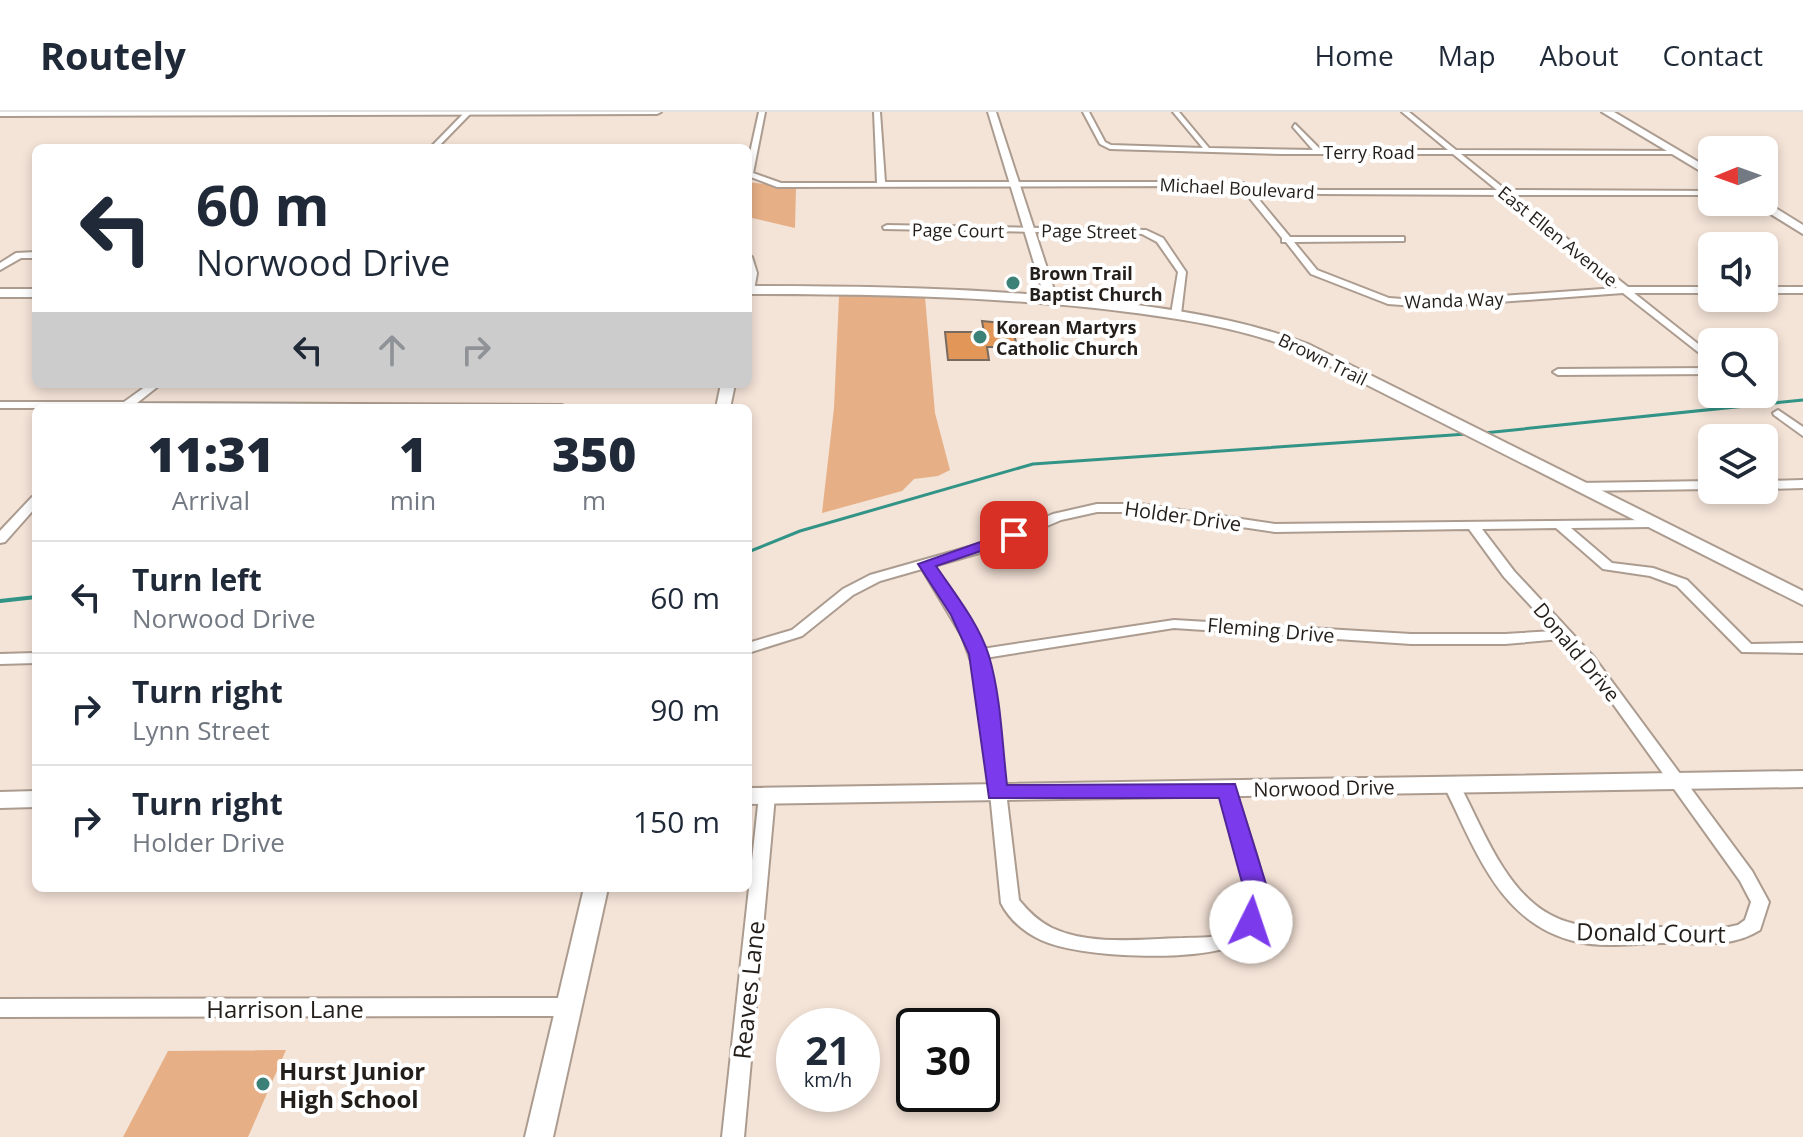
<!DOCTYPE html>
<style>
:root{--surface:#fff;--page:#f2f2f3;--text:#1f2937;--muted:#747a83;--line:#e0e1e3}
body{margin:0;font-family:"Open Sans",sans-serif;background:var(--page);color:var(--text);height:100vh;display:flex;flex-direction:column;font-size:30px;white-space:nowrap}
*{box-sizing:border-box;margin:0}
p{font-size:26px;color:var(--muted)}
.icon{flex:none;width:44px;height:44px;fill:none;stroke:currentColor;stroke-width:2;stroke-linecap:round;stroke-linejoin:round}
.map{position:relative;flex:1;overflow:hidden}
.side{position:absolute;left:32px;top:292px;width:720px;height:488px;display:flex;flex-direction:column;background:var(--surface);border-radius:12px;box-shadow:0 4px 12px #0003}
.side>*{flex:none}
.top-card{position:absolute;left:32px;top:32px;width:720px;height:244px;border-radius:12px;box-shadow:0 4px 12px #0003;background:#fff;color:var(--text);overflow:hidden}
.needle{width:52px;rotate:269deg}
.tools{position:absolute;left:1698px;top:24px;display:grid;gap:16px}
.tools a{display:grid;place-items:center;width:80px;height:80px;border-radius:12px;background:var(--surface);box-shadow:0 4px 12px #0003;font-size:40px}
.speed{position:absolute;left:776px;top:896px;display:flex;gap:16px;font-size:40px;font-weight:700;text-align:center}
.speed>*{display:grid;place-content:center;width:104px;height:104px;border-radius:50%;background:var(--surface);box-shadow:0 4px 12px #0003;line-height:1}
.speed small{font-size:20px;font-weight:400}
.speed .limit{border:4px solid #111;border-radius:12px;background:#fff;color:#111}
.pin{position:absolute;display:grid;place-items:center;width:68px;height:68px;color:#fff;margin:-34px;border-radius:16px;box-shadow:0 4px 12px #0006}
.me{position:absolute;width:88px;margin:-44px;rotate:4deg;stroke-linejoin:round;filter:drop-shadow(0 0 6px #0008)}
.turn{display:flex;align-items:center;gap:28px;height:168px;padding:0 32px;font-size:36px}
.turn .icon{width:104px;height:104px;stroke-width:2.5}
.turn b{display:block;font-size:56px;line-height:68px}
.lanes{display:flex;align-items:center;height:76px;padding:0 32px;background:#0003;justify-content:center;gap:40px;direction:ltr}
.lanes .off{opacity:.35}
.eta{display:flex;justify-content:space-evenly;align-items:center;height:136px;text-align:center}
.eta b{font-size:48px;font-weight:800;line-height:56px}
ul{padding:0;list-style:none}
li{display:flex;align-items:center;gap:24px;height:112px;padding:0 32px;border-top:2px solid var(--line)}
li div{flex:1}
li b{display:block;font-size:30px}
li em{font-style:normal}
header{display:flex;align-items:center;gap:48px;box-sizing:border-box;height:112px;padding:0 40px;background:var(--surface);border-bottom:2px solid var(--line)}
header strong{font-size:38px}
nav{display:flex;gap:44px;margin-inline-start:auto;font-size:28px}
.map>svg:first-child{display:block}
</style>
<header>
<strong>Routely</strong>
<nav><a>Home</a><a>Map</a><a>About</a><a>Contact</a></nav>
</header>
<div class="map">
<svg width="1803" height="1025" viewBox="0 0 1803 1025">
<rect width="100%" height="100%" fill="#f4e3d7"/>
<path fill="#e6af86" d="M748 70 796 76 795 116 748 105Z
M839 184 925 185 935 301 950 358 938 364 914 367 902 379 822 401 834 296Z
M286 938 248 1025H123L168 939Z"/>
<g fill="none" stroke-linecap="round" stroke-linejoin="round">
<path stroke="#329486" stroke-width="3" d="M1484 321 1803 288
M748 440 800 419 1033 352 1467 322"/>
<path stroke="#329486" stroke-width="4" d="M0 489 36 485"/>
</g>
<path fill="#e29759" stroke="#796a5f" stroke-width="2" d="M982 209 1012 212 1017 235H987L989 248H948L945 220H984Z"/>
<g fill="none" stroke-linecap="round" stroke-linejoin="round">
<defs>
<path id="minor" d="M465 0H472L437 36H430Z
M759 0H765L753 61 781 71H877L874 0H880L885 70H1184L1239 73 1243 71 1247 73 1321 78H1497L1453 42H1282L1110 37 1100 32 1083 0H1089L1105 30 1111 33 1203 36 1173 0H1179L1209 36 1313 38 1293 15 1295 12 1321 38H1448L1402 0H1409L1456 38 1675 39 1673 42H1461L1506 78 1712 79V83H1512L1628 175H1712V181H1634L1712 243V251L1623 181 1429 195 1388 192 1311 162 1286 130H1282V126L1243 78 1184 74 777 75 748 64V50ZM1251 78 1321 82 1503 83 1617 176 1429 189 1389 186 1317 158 1294 130 1401 129H1404V125H1290Z
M887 113 1146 118 1163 126 1186 160 1181 202 1176 205 1171 202 1178 160 1157 130 1142 122 884 117 883 115Z
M36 140V146H21L0 158V151L16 141Z
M748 142 752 145 757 161 754 178 749 181Z
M1764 175H1803V181H1764Z
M1712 256V262L1558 263 1553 260 1558 257Z
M149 272H161L137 291 562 293 567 296H0V290H124Z
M1750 282H1762V283L1757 286Z
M1778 298 1803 315V324L1774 303 1773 301Z
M1803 368V376L1764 377V369Z
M1712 369V377L1578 379 1572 375 1578 371Z
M36 384V395L5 430 0 431V419L32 385Z
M1097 392H1140L1275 412 1654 408 1656 411 1650 415 1571 416 1612 451 1653 456 1687 468 1751 532 1803 531V541L1742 540 1677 474 1650 464 1603 457 1556 416 1482 417 1514 459 1593 544 1752 759 1769 790 1760 818C1730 837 1697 830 1664 831 1636 831 1606 836 1578 830 1500 813 1476 738 1444 674L1446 670 1452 668 1458 670C1474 699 1486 730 1504 757 1546 821 1588 817 1656 815 1679 815 1702 817 1724 816L1738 813 1745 808 1751 790 1740 769 1583 550 1561 527 1505 532H1411L1174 516 985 546 993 571 1019 788C1029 800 1038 809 1052 816 1091 834 1142 827 1183 826 1195 825 1208 827 1220 823 1238 816 1246 803 1249 785L1219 678 1221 674 1227 672 1233 674 1235 678C1242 702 1271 776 1265 796 1260 812 1250 826 1235 833 1197 850 1079 846 1041 828 1024 820 1009 807 1001 791L979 571 962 524 922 457 880 469 853 483 802 524 748 541V531L792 518 843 477 870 463 983 431 1053 402ZM1097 400H1140L1275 420 1469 417 1504 465 1554 519 1505 522H1411L1174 508 982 537 960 494 934 454 993 437 1061 408Z
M36 541V551L0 552V542Z
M767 678 773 680 775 684 744 1025H722L759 684 761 680Z
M570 886 577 889 580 895 577 901 570 904 0 905V887Z"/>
<path id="tertiary" d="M0 0H661L657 2 0 4Z
M988 0H996L1057 187 1055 190 1045 187Z
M721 272H735L730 296H716Z
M1803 659V675L748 692V676Z
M36 679V695L0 696V680Z
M584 776H608L553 1025H525Z"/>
<path id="secondary" d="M748 174C864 174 979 176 1094 188 1167 196 1239 206 1308 232L1803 479V493L1298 238C1233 213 1165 204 1095 196 980 184 864 182 748 182Z
M0 177H36V185H0Z"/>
<path id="primary" d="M1602 0H1614L1712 58V66Z
M1764 89 1803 113V122L1751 90Z"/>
</defs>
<use href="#minor" stroke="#ac9c90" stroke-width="4"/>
<use href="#tertiary" stroke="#ac9c90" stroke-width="4"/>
<use href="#secondary" stroke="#ac9c90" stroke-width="4"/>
<use href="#primary" stroke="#ac9c90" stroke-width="4"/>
<use href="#minor" fill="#fff" fill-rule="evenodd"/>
<use href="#tertiary" fill="#fff" fill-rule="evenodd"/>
<use href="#secondary" fill="#fff" fill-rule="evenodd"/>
<use href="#primary" fill="#fff" fill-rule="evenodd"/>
</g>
<path fill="#7c3aed" stroke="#51269a" stroke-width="2" d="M1014 418 1022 423 1020 426 936 454C955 482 979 512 989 544 1001 585 1002 630 1007 673L1235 672 1270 785 1260 817 1251 820 1243 817 1239 810 1246 785 1219 686H989L969 542 951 503 918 452Z"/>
<g fill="#3c8177" stroke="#fff" stroke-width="3">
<circle cx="1013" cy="171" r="8"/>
<circle cx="980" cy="225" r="8"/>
<circle cx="263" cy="972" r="8"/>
</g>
<g text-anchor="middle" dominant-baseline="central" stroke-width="8" stroke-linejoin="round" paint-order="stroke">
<g font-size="18" fill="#241e1a" stroke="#fff">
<text x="1369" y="40">Terry Road</text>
<text transform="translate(1237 76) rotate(3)">Michael Boulevard</text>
<text transform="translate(958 118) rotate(1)">Page Court</text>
<text transform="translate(1089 119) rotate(1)">Page Street</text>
<text transform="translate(1558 124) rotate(39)">East Ellen Avenue</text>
<text transform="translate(1454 188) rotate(-2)">Wanda Way</text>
<text transform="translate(1323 247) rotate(26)">Brown Trail</text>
</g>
<g font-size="18" font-weight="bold" fill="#241e1a" stroke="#fff" text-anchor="start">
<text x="1029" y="161">Brown Trail<tspan x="1029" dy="21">Baptist Church</tspan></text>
<text x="996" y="215">Korean Martyrs<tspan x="996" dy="21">Catholic Church</tspan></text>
</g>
<g font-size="20" fill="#241e1a" stroke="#fff">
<text transform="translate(1183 404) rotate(8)">Holder Drive</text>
<text transform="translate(1271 518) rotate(5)">Fleming Drive</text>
<text transform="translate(1577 540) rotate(50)">Donald Drive</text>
<text transform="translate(1324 676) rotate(-1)">Norwood Drive</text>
</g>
<g font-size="24" fill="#241e1a" stroke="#fff">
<text transform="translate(1651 820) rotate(1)">Donald Court</text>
<text transform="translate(748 878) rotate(-84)">Reaves Lane</text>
<text x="285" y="896">Harrison Lane</text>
</g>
<g font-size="24" font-weight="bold" fill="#241e1a" stroke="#fff" text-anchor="start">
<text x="279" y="958">Hurst Junior<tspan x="279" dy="28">High School</tspan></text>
</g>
</g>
</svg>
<div class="tools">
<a><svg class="needle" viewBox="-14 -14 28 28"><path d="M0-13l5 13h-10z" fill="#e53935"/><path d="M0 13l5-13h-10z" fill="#747a83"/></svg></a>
<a><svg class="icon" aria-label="sound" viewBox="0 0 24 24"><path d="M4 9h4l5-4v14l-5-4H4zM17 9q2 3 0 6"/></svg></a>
<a><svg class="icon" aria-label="search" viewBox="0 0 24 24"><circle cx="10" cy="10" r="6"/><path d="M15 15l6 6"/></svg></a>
<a><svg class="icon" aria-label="layers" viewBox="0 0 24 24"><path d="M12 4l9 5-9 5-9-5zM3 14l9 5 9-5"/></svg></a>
</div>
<div class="speed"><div>21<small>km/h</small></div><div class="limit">30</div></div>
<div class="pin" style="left:1014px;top:423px;background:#d93025"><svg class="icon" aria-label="arrive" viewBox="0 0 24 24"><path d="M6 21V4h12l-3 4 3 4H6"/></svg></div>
<svg class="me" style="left:1251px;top:810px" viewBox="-20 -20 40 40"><circle r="19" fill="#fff"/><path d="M0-13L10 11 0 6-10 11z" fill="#7c3aed"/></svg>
<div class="top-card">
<div class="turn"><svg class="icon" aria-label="left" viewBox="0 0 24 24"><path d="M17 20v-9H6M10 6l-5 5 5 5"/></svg><div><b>60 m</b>Norwood Drive</div></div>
<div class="lanes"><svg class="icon" aria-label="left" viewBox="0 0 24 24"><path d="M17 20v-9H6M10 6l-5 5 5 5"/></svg><svg class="icon off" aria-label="ahead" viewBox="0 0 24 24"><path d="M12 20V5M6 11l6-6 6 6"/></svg><svg class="icon off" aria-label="right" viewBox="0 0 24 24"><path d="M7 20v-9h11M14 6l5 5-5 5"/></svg></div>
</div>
<section class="side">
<div class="eta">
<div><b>11:31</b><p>Arrival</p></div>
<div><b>1</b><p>min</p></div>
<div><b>350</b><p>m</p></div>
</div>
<ul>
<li><svg class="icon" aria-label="left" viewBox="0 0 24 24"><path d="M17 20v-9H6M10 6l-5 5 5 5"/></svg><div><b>Turn left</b><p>Norwood Drive</p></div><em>60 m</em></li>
<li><svg class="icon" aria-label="right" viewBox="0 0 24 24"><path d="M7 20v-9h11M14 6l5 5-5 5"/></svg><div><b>Turn right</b><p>Lynn Street</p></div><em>90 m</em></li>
<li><svg class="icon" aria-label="right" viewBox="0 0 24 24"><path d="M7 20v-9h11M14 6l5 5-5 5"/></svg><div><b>Turn right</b><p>Holder Drive</p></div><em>150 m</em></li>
</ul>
</section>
</div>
